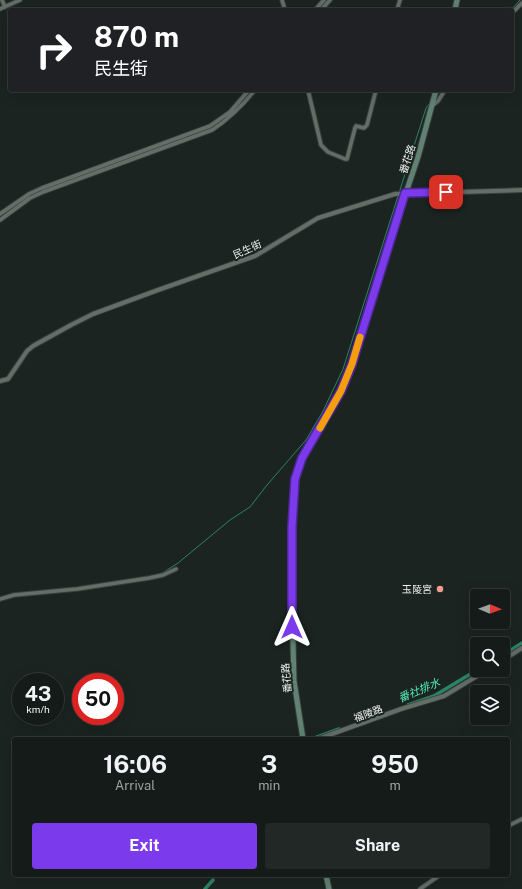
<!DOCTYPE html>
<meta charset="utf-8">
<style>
:root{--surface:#141b18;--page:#212825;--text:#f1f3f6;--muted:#9da1a2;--line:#333937;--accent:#7c3aed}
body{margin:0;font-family:"Public Sans","Noto Sans TC",sans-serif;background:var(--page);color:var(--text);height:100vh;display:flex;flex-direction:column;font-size:15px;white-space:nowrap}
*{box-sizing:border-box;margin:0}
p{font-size:13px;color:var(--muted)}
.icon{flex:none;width:22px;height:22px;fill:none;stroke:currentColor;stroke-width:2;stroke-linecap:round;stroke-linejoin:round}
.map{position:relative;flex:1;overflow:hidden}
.drawer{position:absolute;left:12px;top:737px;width:498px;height:140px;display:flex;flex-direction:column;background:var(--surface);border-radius:4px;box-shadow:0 4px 16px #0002,0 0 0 1px var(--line)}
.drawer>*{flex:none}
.top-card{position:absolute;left:8px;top:8px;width:506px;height:84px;border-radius:4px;box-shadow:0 4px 16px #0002,0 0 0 1px var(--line);background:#202124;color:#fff;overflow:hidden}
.needle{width:26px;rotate:91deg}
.fabs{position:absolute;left:470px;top:589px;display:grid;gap:8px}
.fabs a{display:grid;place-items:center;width:40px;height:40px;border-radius:4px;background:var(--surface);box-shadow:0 4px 16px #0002,0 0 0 1px var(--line);font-size:20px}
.speed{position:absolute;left:12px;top:673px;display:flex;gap:8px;font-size:20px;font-weight:700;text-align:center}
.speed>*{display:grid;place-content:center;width:52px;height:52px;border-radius:50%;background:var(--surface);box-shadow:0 4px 16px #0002,0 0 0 1px var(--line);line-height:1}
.speed small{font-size:10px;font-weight:400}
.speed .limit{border:6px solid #d22;background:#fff;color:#111}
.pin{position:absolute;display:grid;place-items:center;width:34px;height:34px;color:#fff;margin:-17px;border-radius:8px;box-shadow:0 2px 6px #0006}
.me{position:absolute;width:44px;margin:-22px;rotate:0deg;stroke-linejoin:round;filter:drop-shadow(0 0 3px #0008)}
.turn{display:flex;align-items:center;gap:14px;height:84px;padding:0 20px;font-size:18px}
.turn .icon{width:52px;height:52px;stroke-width:2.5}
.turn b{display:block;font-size:28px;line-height:34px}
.eta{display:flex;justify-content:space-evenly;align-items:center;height:68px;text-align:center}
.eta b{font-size:24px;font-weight:700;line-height:28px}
.primary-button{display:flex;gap:8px;margin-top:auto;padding:8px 20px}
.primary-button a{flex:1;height:46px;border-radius:4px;background:var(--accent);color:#fff;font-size:16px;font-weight:700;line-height:46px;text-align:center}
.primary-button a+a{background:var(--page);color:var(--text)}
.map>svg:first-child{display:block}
</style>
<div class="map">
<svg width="522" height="889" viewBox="0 0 522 889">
<rect width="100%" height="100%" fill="#1b2420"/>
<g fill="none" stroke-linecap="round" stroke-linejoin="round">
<path stroke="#2b8365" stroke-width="1" d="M511 10 520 0
M437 95 440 90
M47 189 132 157
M399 193 426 108 430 103
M32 194 41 191
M164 572 178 563 230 520 250 507 267 485 306 440 323 411 343 369 398 196"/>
<path stroke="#2b8365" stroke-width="3.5" d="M503 655 522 643
M408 705 434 696 477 670
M312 739 339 729
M205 889 213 880"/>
<defs>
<path id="minor" d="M2 0 5 7
M282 0 285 10
M0 9 20 0
M315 10 324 0
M321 10 330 0
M397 10 400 0
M512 13 522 3
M308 90 321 145 328 152 345 159H347L355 128 356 126 364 128 367 125 376 90
M432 106 438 101 445 90
M0 214 29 194 42 188 210 126 230 112 249 90
M0 220 30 198 43 192 212 130C229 119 242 106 255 90
M0 599 14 595 77 589 149 578 163 575 176 569
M508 826 522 819
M420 889 440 875"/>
<path id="tertiary" d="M0 381 8 379 27 351 33 346 71 325 93 314 158 290 255 256 318 218 395 194 522 190
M503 660 522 648
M318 739 401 709 444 696 487 670"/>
<path id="secondary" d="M455 10 457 0
M303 739 294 681 293 642 292 527 295 479 302 458 341 391 352 364 384 258 418 157 436 90
M326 875 329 889"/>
</defs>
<use href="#minor" stroke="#38403d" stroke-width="5.5"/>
<use href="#tertiary" stroke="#38403d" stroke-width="6"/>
<use href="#secondary" stroke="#38403d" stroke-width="7"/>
<use href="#minor" stroke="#636e69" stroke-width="3.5"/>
<use href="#tertiary" stroke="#636e69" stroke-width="4"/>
<use href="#secondary" stroke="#608174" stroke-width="5"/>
</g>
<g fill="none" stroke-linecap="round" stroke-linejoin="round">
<defs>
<path id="route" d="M292 627V527L295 479 302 458 341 391 352 364 405 193 446 192"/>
</defs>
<use href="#route" stroke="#51269a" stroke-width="10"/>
<use href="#route" stroke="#7c3aed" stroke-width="7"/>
<path stroke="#f59e0b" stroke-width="7" d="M320 428 341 391 352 364 360 337"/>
</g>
<circle fill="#f59c92" stroke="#1b2420" stroke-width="1.5" cx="440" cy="589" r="4"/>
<g text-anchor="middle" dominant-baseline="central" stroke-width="4" stroke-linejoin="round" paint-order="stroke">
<g font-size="10" fill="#edf4f1" stroke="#1b2420">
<text transform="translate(407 159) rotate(-72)">番花路</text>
<text transform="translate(247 249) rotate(-24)">民生街</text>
<text transform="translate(286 678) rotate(-95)">番花路</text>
<text transform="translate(368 713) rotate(-20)">福陵路</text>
</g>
<g font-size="10" fill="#edf4f1" stroke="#1b2420" text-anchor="end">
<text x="432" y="589">玉陵宮</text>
</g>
<g font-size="11" font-style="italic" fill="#53edb9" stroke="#1b2420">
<text transform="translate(419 690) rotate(-23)">番社排水</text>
</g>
</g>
</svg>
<div class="fabs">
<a><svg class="needle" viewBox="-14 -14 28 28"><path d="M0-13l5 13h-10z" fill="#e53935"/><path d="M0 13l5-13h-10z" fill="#9da1a2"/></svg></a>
<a><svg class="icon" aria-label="search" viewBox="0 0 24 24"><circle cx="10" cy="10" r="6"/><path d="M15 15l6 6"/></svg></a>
<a><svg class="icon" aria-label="layers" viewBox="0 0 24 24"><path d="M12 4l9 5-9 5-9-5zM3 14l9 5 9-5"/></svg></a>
</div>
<div class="speed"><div>43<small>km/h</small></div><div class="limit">50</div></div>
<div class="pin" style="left:446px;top:192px;background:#d93025"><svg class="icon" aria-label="arrive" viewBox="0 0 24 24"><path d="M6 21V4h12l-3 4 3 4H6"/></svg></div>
<svg class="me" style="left:292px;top:627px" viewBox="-20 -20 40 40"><path d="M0-17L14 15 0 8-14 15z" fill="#7c3aed" stroke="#fff" stroke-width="4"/></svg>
<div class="top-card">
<div class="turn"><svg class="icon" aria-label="right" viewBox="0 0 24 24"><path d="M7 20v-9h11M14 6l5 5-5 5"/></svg><div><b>870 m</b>民生街</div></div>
</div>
<section class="drawer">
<div class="eta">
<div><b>16:06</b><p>Arrival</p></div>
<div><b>3</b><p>min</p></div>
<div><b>950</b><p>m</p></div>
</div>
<div class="primary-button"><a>Exit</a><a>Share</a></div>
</section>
</div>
